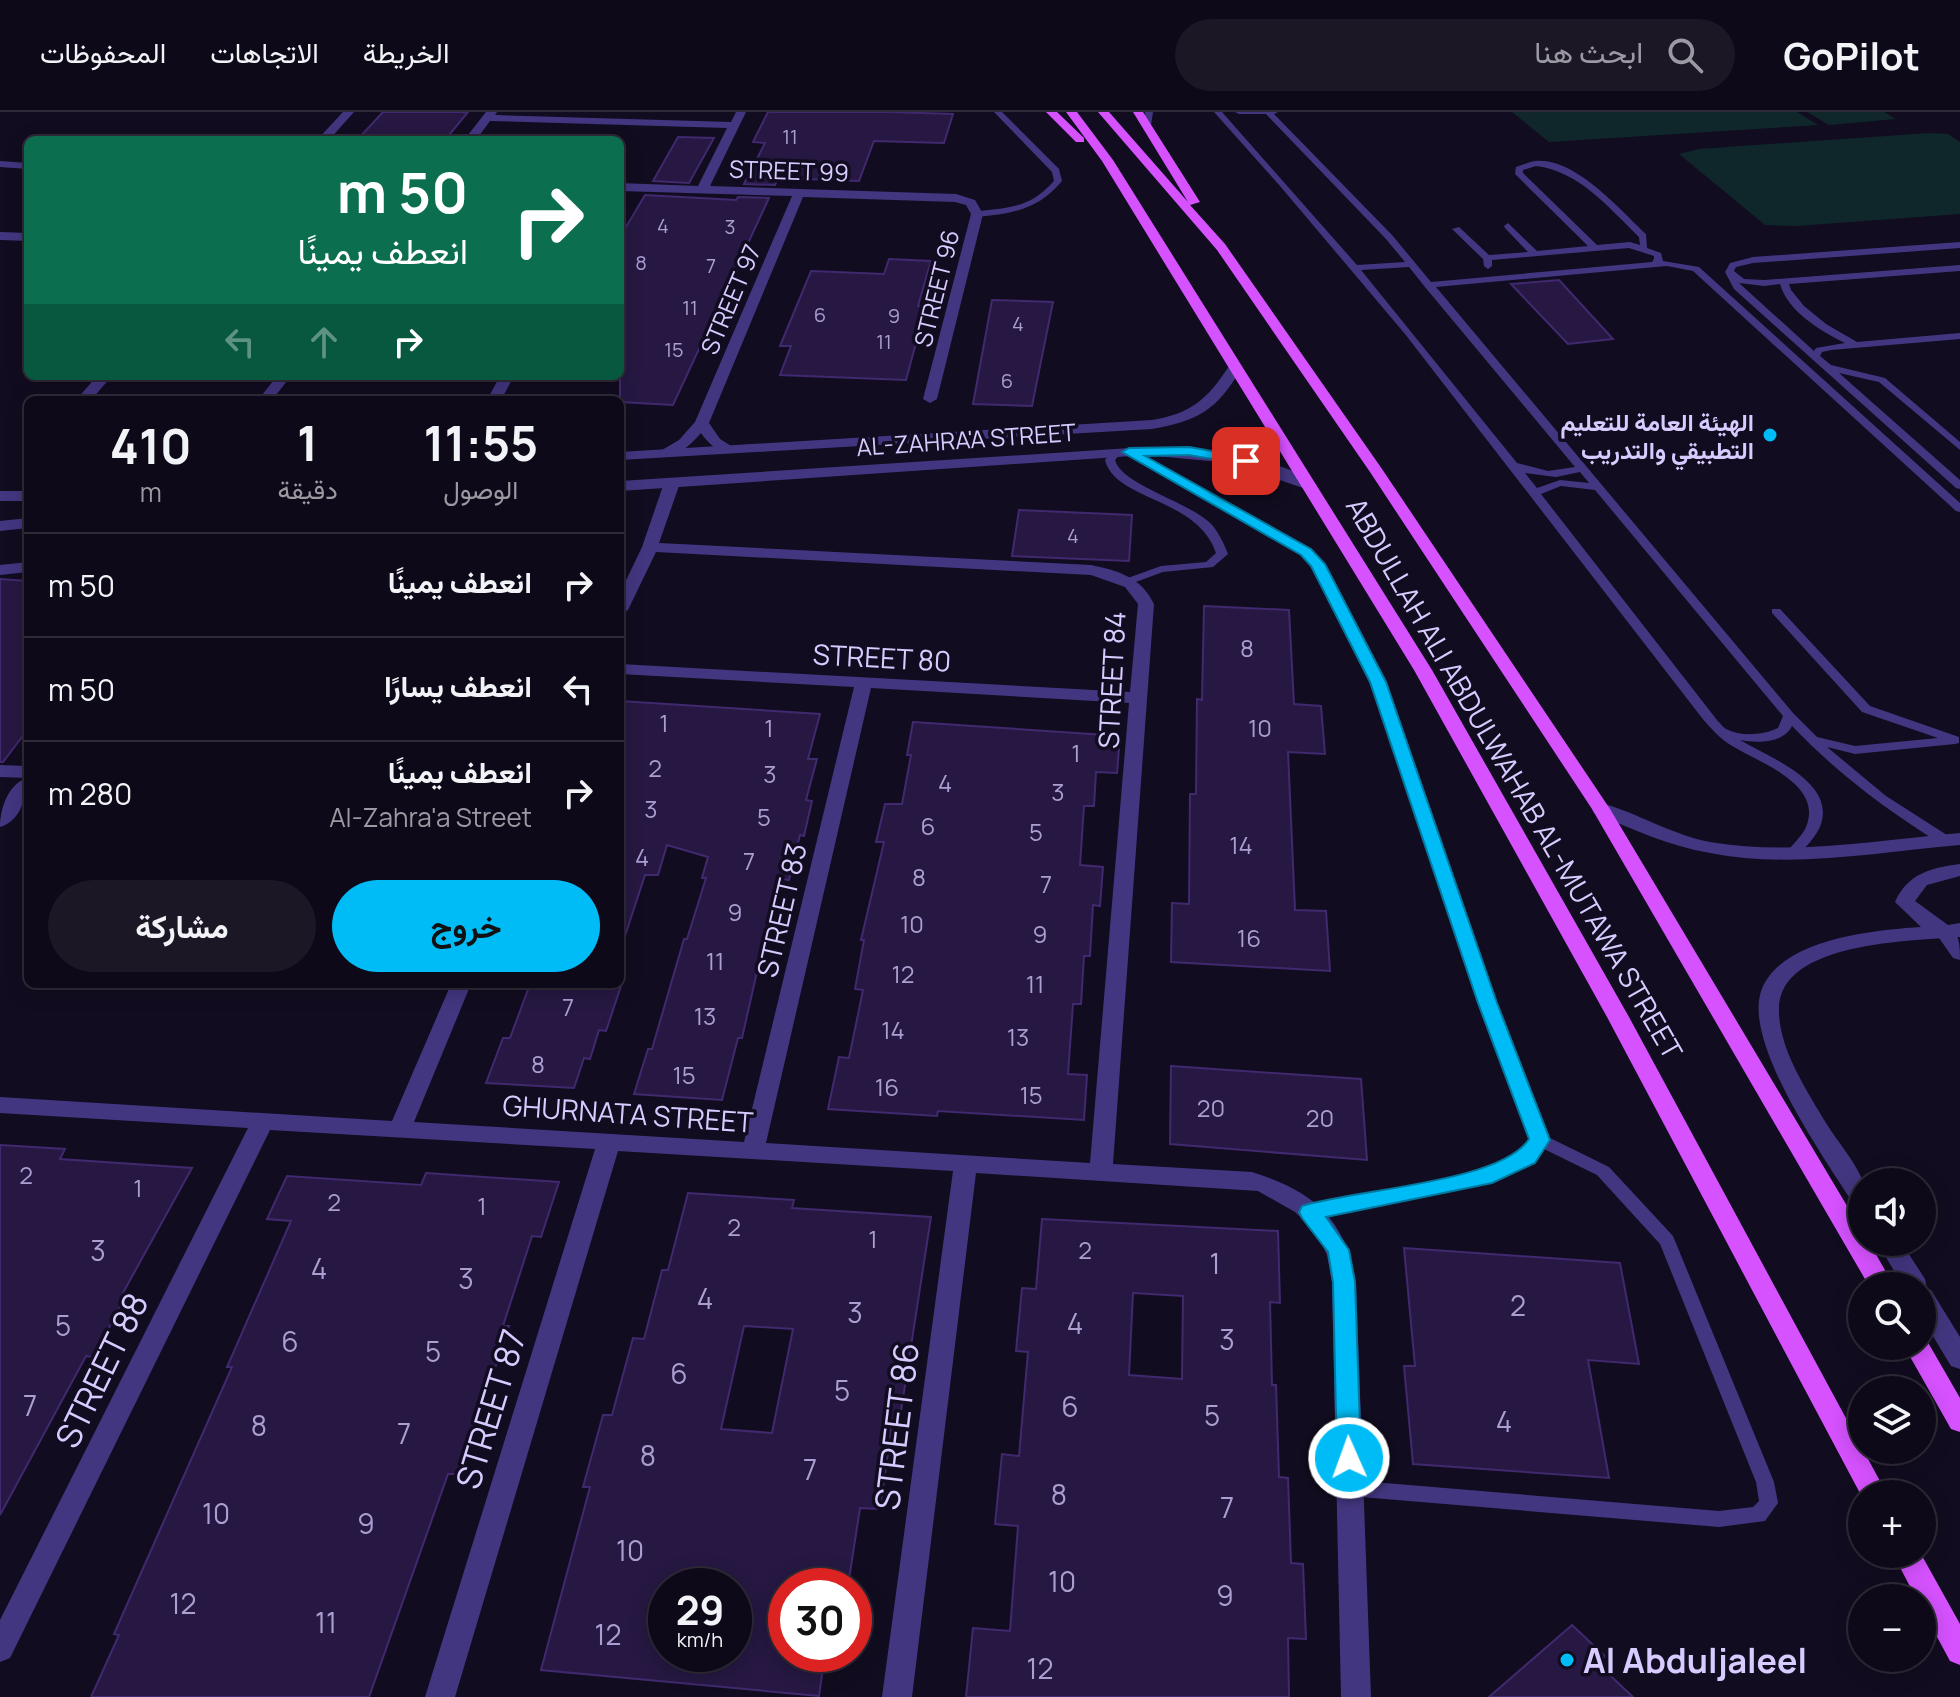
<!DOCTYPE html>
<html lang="ar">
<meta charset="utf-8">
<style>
:root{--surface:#0e0918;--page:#1c1725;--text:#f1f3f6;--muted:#9b9aa2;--line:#2e2a37;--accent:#00bcf6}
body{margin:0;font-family:Manrope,Vazirmatn,sans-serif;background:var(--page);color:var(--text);direction:rtl;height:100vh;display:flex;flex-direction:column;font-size:30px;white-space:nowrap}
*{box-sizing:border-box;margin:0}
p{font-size:26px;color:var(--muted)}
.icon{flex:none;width:44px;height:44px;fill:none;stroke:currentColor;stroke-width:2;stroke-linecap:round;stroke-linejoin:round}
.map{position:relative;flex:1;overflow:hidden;direction:ltr}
.drawer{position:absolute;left:24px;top:284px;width:600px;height:592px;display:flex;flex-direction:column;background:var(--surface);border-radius:12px;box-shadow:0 4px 20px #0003,0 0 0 2px var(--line);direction:rtl}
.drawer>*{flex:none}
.banner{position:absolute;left:24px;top:24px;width:600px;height:244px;border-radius:12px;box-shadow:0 4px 20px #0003,0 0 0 2px var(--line);direction:rtl;background:#0b6e4f;color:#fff;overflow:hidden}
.buttons{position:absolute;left:1848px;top:1056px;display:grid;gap:16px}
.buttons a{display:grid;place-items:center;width:88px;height:88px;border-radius:50%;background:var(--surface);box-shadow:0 4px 20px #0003,0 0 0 2px var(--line);font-size:40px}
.speed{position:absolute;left:648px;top:1456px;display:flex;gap:16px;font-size:40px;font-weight:700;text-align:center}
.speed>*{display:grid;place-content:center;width:104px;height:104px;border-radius:50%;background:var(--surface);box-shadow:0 4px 20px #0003,0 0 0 2px var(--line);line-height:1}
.speed small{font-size:20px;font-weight:400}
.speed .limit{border:12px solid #d22;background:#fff;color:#111}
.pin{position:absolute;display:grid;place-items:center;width:68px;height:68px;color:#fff;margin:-34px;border-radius:16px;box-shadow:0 4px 12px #0006}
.me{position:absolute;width:88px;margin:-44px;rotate:358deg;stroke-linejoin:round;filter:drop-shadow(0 0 6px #0008)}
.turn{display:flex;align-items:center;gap:28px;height:168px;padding:0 24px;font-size:36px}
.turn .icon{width:104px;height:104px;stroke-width:2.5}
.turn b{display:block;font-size:56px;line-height:68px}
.lanes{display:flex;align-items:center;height:76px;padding:0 24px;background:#0003;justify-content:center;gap:40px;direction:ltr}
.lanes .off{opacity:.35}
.eta{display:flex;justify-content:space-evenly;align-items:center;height:136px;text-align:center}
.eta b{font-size:48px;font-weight:700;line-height:56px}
.primary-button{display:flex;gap:16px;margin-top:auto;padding:16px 24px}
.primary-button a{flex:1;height:92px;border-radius:48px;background:var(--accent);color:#111;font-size:32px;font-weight:700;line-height:92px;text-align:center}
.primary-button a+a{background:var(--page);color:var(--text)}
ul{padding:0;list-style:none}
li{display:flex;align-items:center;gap:24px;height:104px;padding:0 24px;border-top:2px solid var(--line)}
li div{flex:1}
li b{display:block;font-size:30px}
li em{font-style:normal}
header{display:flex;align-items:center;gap:48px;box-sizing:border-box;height:112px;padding:0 40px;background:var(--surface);border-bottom:2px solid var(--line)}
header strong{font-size:38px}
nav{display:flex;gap:44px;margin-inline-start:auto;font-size:28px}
.search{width:560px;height:72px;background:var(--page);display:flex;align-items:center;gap:20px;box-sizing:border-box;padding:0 28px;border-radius:44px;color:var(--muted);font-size:30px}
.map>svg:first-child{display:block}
</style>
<header>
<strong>GoPilot</strong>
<div class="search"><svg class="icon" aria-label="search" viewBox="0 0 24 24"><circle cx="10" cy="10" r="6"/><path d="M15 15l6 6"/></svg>ابحث هنا</div>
<nav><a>الخريطة</a><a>الاتجاهات</a><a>المحفوظات</a></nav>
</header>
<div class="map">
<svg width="1960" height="1585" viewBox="0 0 1960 1585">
<rect width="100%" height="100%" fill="#120c20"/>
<path fill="#0f272a" d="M1512 0H1797L1818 13 1549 30Z
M1807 0H1884L1896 7 1829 13Z
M1929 21 1948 22 1960 30V102L1796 114 1765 113 1679 42 1699 37Z"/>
<path fill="#261842" stroke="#40296e" stroke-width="2" fill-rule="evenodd" d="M383 0H468L445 28H357Z
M768 0H891L953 2 944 31 874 29 859 69 778 66 775 73 744 72 765 31 753 30Z
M678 25 714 26 689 71 653 69Z
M645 83 736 88 738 85 769 86 673 293 620 290V125Z
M889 147 931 149 918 194H926L906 268 780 263 791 234H780L811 159 884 162Z
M1559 168 1613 227 1568 232 1511 172Z
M992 188 1053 190 1032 294 973 292Z
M1019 398 1132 403 1129 449 1012 444Z
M0 467 28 469V617L3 650H0Z
M1204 494 1289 498 1294 592 1321 594 1325 642 1288 640 1295 798 1326 799 1330 859 1171 850 1172 791 1189 792 1190 682H1196L1197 587 1202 588Z
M620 589 820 602 808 647H817L806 688 812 689 804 724 800 723 789 768 783 767 770 820H766L742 926H738L722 988 634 982 648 937H652L684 827H687L706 766H702L708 745 667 733 658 763H645L625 824 620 823Z
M913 610 1120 624 1117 661 1096 660 1094 694H1084L1080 753 1103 755 1100 794 1093 793 1090 844H1084L1081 892H1073L1068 962 1087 963 1084 1008 938 999 937 1004 828 997 839 945 849 946 863 878 855 877 864 828H861L884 730H876L885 692H902L911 643H907Z
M530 872 621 874 606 919 599 918 590 947 584 946 574 976 486 971 503 926H510Z
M1171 954 1361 967 1367 1048 1170 1032Z
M0 1033 65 1037 60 1047 192 1056 119 1188 123 1189 94 1245 86 1244 0 1403Z
M426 1061 559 1070 541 1125 532 1124 503 1214H509L489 1274H486L457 1362H448L369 1585H91L119 1523 114 1522 232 1255H227L291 1109 267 1107 287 1064 421 1073Z
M688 1081 794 1088 792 1096 931 1105 899 1312H892L880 1397 860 1396 848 1474H786V1542H825L819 1584 541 1558 590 1375H583L603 1303H612L633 1226 644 1227 662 1158H668ZM744 1214 793 1217 772 1321 721 1317ZM680 1470 734 1474V1542H666V1474H679Z
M1042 1107 1278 1119 1280 1191 1270 1190 1272 1273H1276L1279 1365 1288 1366 1291 1451 1303 1452 1306 1527 1288 1526 1289 1585H966L973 1516 1010 1519 1018 1414 995 1412 1002 1342 1019 1344 1028 1240 1016 1239 1022 1176 1036 1177ZM1133 1181 1183 1184 1182 1267 1129 1263Z
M1404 1136 1620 1151 1639 1252 1588 1248 1609 1366 1413 1352 1404 1254H1415Z
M1572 1513 1605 1544 1598 1552 1633 1585H1489Z"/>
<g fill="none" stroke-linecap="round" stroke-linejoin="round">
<path fill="#433680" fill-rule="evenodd" d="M994 0H1002L1059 57 1062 69C1039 97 1012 102 977 105L974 104V100C1009 95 1029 97 1054 69L1052 60Z
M1145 0H1153L1151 13 1147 15 1143 13Z
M1214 0H1222L1357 153 1405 150 1386 127 1266 2H1239L1235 0H1278L1274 2 1392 123 1431 170 1652 150 1654 147V144L1629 136 1492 148V154L1488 157 1484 154 1483 147 1452 117 1459 115 1489 143 1528 140 1505 116 1504 114 1508 111 1537 139 1588 134 1515 62 1516 55C1522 53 1529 50 1535 49 1575 45 1619 97 1646 122L1647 136 1661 141 1663 149 1699 155 1960 391V400L1956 399 1693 159 1667 154 1436 175 1793 601 1817 625 1855 634 1938 626 1862 600 1772 501V497H1780L1870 594 1959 625V631L1955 632 1855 642 1827 635 1886 684 1950 725 1952 728 1950 731H1940C1886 698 1836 660 1792 614 1783 632 1757 631 1740 628 1768 645 1835 669 1821 712 1817 724 1806 734 1799 743H1789L1787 740C1794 730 1806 721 1808 709 1818 669 1755 649 1729 632 1718 625 1710 615 1702 606L1405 222 1280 74ZM1536 54C1579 59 1609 96 1639 125L1640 133 1630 130 1597 133 1523 61V58ZM1409 155 1425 175 1575 355 1548 359 1517 351 1361 158ZM1580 360 1589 371 1560 368 1537 376 1525 361 1556 365ZM1561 374 1595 378 1783 604 1778 616C1764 623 1741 625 1726 617 1725 617 1717 608 1717 608L1541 382Z
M1960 130V136L1753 151 1736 155 1734 159 1744 167 1764 168 1960 153V159L1789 172 1791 178 1804 194 1826 212 1857 230 1960 221V227L1831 238 1822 240 1820 244 1831 253 1885 266 1960 330V338L1879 270 1839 261 1960 368V377L1956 376 1734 177 1725 160 1730 151 1753 145ZM1739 171 1764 174 1780 172C1788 200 1821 219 1845 231L1816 236 1814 239Z
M1129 337 1310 438 1323 452 1384 570 1494 891 1546 1024 1609 1055 1673 1124 1774 1370 1778 1391 1765 1409 1719 1415 1349 1384 1342 1382 1340 1376 1342 1370 1349 1368 1719 1399 1753 1395 1759 1389 1756 1370 1660 1132 1597 1063 1542 1036 1534 1049 1485 1071 1310 1106 1304 1104 1302 1100 1304 1096 1310 1094 1482 1060 1522 1041 1531 1028 1480 891 1372 570 1312 453 1302 442 1125 342 1124 340Z
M1116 338 1121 341 1115 348C1122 374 1192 390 1213 414 1220 423 1224 432 1228 442L1213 455 1163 460 1133 471H1125V467L1161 454 1206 450 1216 441C1197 385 1115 389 1105 348L1112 339Z"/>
<path fill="#433680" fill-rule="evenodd" d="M343 0H354L329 28H317Z
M486 0H497L495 3 731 10 736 0H746L710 74 956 82 975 88 983 102 937 287 930 291 923 287 971 102 966 93 955 90 803 85 709 311 720 327 736 337 729 341C715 338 709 332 701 321 691 332 678 346 662 344V338L679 328 695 310 792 84 620 79V71L698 74 727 16 490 9 476 28H464Z
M0 49 28 51V57L0 55Z
M0 120 28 121V129L0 128Z
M97 264H112L91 288H76Z
M277 264H291L272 288H258Z
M500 264H514L501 288H487Z
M672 366 680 371 659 431 1091 453C1119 459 1141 465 1154 492L1113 1052 1252 1060C1313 1079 1345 1106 1356 1170L1371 1585H1341L1332 1170 1327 1143 1316 1120 1295 1100 1258 1079 976 1061 912 1585H882L953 1059 618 1039 455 1585H425L595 1037 270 1018 10 1546 0 1550V1508L248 1016 0 1001V985L392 1009 451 872H471L414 1010 744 1030 854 575 620 562V552L1130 580 1138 492 1125 475 1091 463 656 440 628 498 620 503V481L642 435 664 371ZM871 576 1129 591 1090 1051 766 1031Z
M28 450V460L0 463V453Z
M0 653 28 654C28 675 25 708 0 715 0 697 8 671 28 666L0 665Z
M1945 813C1960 818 1960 833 1960 848L1953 846 1935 820Z"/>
<path fill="#433680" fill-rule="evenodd" d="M1234 253 1241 257C1217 298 1198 309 1152 317L620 348V340L1152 308C1190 302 1208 287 1229 254Z
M1146 335C1187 335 1286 345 1317 373L1309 378 1230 351 1146 343 620 379V369Z
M0 379H28V389H0Z
M28 406V416L0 419V409Z
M1601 691C1638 701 1672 723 1710 730 1792 744 1878 728 1960 721V733C1878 740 1791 757 1710 741 1669 734 1632 717 1594 701L1592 697Z
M1960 752V764L1927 773 1915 789 1948 813 1960 811V825C1913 829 1777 829 1779 899 1779 937 1807 979 1826 1011 1837 1029 1854 1048 1862 1067 1864 1072 1862 1087 1862 1096L1854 1093C1825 1047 1747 937 1760 883 1774 827 1875 818 1921 815L1895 790C1908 761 1931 756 1960 752Z
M1877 1130H1901L1925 1167 1927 1177 1931 1178 1960 1225V1257L1951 1254 1922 1206V1174H1903Z"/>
<path fill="#d652ff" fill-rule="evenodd" d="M1046 0H1057L1084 26V30H1076Z
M1066 0H1077L1113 48 1432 558 1629 905 1887 1382H1862V1385L1607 905 1414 558 1102 49Z
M1098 0H1109L1188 90 1133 0H1143L1200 90 1190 93 1225 132 1382 357 1610 697 1862 1119V1130H1869L1894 1174H1869L1592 697 1370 360 1217 138Z
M1922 1226 1926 1227 1960 1286V1320L1951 1317 1904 1234H1922Z
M1893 1442H1921L1960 1512V1553L1950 1549 1922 1497V1486H1916Z"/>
</g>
<path fill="#00bcf6" stroke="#007aa0" stroke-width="2" d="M1189 335 1246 345 1253 349 1246 353 1189 343 1145 344 1311 437 1325 452 1386 570 1497 891 1550 1028 1535 1051 1492 1071 1326 1105 1349 1138 1355 1170 1361 1346 1357 1353 1349 1356 1340 1353 1337 1346 1333 1170 1328 1140 1302 1106 1299 1100 1302 1094C1356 1077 1500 1071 1529 1027L1478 891 1370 570 1311 454 1301 443 1122 340 1129 336Z"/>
<g fill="#00bcf6" stroke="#120c20" stroke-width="3">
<circle cx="1770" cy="323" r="8"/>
<circle cx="1567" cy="1548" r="8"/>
</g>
<g text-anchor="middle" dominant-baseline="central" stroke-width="7" stroke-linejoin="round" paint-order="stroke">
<g font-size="20" fill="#ac9ed0">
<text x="790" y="24">11</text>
<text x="663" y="113">4</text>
<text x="730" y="114">3</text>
<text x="641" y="150">8</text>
<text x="711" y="153">7</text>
<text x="690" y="195">11</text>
<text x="820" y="202">6</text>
<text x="894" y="203">9</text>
<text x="1018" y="211">4</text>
<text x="884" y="229">11</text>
<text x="674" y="237">15</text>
<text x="1007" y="268">6</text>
<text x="1073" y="423">4</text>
</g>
<g font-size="24" fill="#d8cbff" stroke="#120c20">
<text transform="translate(789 58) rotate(2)">STREET 99</text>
<text transform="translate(936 176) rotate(-76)">STREET 96</text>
<text transform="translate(730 187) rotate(-67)">STREET 97</text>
<text transform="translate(966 327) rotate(-4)">AL-ZAHRA'A STREET</text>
</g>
<g font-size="24" font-weight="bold" fill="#d8cbff" stroke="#120c20" text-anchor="end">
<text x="1754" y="309">الهيئة العامة للتعليم<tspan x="1754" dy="28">التطبيقي والتدريب</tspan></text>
</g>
<g font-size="24" fill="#ac9ed0">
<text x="1247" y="535">8</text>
<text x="664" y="610">1</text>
<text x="769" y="615">1</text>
<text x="1260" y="615">10</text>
<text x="1076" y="640">1</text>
<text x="655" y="655">2</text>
<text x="770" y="661">3</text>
<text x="945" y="670">4</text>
<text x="1058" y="679">3</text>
<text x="651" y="696">3</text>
<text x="764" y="704">5</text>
<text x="928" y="713">6</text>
<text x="1036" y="719">5</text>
<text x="1241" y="732">14</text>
<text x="642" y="744">4</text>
<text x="749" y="748">7</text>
<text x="919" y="764">8</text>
<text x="1046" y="771">7</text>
<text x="735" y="799">9</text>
<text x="912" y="811">10</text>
<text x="1040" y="821">9</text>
<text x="1249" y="825">16</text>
<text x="715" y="848">11</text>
<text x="903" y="861">12</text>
<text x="1035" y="871">11</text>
<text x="568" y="894">7</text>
<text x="705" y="903">13</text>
<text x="893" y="917">14</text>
<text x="1018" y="924">13</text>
<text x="538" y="951">8</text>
<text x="684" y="962">15</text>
<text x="887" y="974">16</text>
<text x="1031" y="982">15</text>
<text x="1211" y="995">20</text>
<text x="1320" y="1005">20</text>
<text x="26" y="1062">2</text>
<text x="138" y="1075">1</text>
<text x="334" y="1089">2</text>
<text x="482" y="1093">1</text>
<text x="734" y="1114">2</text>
<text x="873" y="1126">1</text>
<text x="1085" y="1137">2</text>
</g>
<g font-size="28" fill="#d8cbff" stroke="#120c20">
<text transform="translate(882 545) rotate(3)">STREET 80</text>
<text transform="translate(1111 568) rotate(-87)">STREET 84</text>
<text transform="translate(1515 666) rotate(60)">ABDULLAH ALI ABDULWAHAB AL-MUTAWA STREET</text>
<text transform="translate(781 798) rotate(-77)">STREET 83</text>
<text transform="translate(628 1001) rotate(4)">GHURNATA STREET</text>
</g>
<g font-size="28" fill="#ac9ed0">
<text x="98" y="1138">3</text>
<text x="1215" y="1151">1</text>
<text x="319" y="1156">4</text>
<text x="466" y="1166">3</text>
<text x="705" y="1186">4</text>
<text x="1518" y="1193">2</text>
<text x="855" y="1200">3</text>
<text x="1075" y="1211">4</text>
<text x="63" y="1213">5</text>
<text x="1227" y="1227">3</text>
<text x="290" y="1229">6</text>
<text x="433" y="1239">5</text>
<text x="679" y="1261">6</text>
<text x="842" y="1278">5</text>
<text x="30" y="1293">7</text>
<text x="1070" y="1294">6</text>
<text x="1212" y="1303">5</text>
<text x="1504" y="1309">4</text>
<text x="259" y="1313">8</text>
<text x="404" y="1321">7</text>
<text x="648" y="1343">8</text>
<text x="810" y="1357">7</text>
<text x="1059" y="1382">8</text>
<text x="1227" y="1395">7</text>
<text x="216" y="1401">10</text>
<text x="366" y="1411">9</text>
<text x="630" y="1438">10</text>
<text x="1062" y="1469">10</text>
<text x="1225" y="1483">9</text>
<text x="183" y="1491">12</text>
<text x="326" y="1510">11</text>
<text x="608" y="1522">12</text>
<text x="1040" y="1556">12</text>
</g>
<g font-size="34" fill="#d8cbff" stroke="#120c20">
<text transform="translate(101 1258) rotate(-64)">STREET 88</text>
<text transform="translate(490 1297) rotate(-73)">STREET 87</text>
<text transform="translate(896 1314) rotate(-83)">STREET 86</text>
</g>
<g font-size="34" font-weight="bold" fill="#d8cbff" stroke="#120c20" text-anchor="start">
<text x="1583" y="1548">Al Abduljaleel</text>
</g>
</g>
</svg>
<div class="buttons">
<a><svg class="icon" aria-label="sound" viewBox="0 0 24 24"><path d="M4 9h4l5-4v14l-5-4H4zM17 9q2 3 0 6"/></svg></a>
<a><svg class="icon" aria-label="search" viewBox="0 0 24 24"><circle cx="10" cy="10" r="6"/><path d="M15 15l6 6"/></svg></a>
<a><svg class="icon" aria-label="layers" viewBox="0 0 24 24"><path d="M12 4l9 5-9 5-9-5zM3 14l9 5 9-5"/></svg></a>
<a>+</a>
<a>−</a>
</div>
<div class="speed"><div>29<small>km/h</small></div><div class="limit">30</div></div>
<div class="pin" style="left:1246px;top:349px;background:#d93025"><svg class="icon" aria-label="arrive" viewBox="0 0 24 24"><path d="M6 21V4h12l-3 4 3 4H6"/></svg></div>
<svg class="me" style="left:1349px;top:1346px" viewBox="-20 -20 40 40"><circle r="17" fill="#00bcf6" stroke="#fff" stroke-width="3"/><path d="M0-11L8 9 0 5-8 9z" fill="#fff"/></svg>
<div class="banner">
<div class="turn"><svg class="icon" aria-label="right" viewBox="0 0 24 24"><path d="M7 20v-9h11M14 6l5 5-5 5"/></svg><div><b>50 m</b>انعطف يمينًا</div></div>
<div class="lanes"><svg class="icon off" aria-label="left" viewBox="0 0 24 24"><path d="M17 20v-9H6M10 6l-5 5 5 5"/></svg><svg class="icon off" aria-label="ahead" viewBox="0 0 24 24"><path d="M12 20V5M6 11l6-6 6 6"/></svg><svg class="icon" aria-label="right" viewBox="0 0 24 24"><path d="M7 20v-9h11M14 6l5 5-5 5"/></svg></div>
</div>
<section class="drawer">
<div class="eta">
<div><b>11:55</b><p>الوصول</p></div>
<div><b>1</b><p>دقيقة</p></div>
<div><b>410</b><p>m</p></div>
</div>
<ul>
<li><svg class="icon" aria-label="right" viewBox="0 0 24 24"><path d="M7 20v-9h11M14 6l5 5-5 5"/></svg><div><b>انعطف يمينًا</b></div><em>50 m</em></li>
<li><svg class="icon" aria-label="left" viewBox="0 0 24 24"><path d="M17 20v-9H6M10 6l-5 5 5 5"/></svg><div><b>انعطف يسارًا</b></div><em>50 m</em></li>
<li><svg class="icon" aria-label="right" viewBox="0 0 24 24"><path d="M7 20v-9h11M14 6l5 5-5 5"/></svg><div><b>انعطف يمينًا</b><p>Al-Zahra'a Street</p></div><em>280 m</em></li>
</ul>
<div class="primary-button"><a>خروج</a><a>مشاركة</a></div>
</section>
</div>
